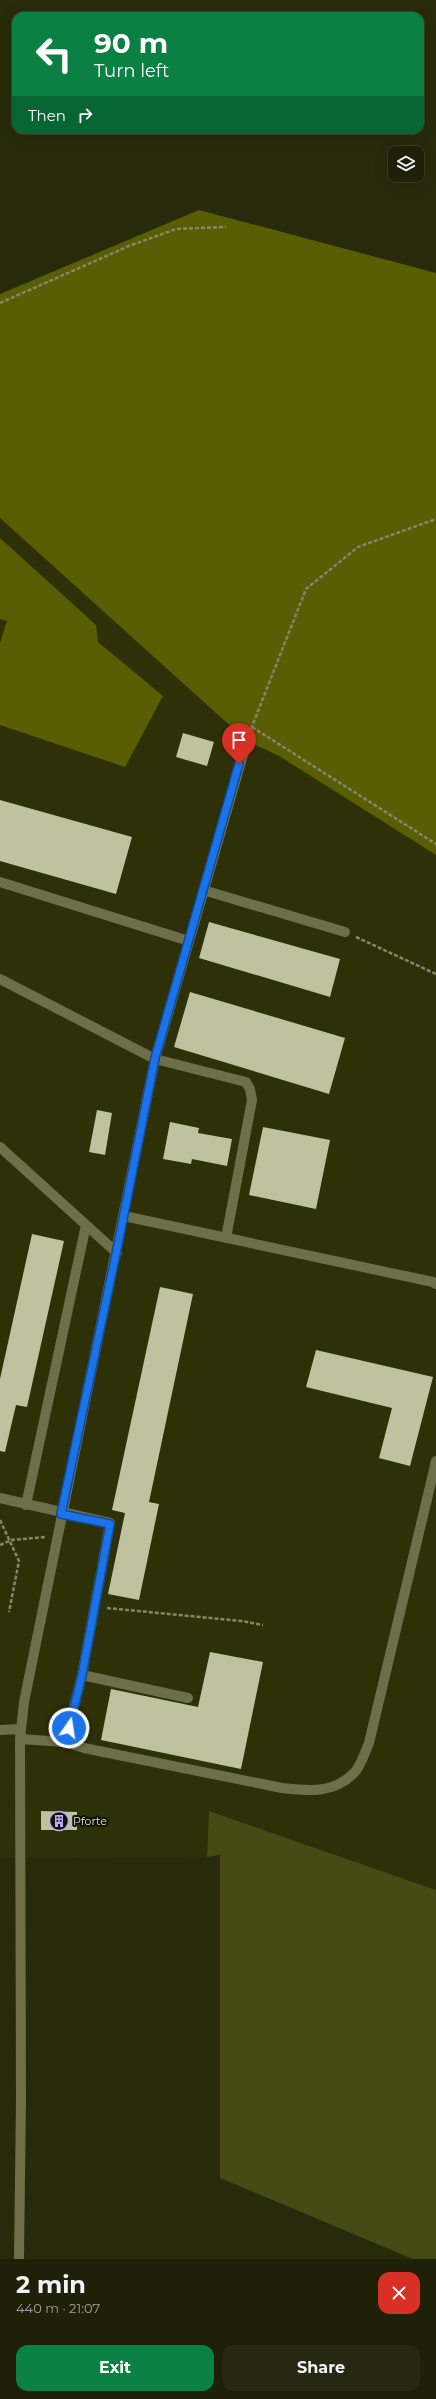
<!DOCTYPE html>
<meta charset="utf-8">
<style>
:root{--surface:#1e2008;--page:#262812;--text:#f1f3f6;--muted:#a1a39c;--line:#3c3e29;--accent:#0b8043}
body{margin:0;font-family:Montserrat,sans-serif;background:var(--page);color:var(--text);height:100vh;display:flex;flex-direction:column;font-size:15px;white-space:nowrap}
*{box-sizing:border-box;margin:0}
p{font-size:13px;color:var(--muted)}
.icon{flex:none;width:22px;height:22px;fill:none;stroke:currentColor;stroke-width:2;stroke-linecap:round;stroke-linejoin:round}
.map{position:relative;height:2259px;overflow:hidden}
.side{display:flex;flex-direction:column;background:var(--surface);flex:1}
.side>*{flex:none}
.guide{position:absolute;left:12px;top:12px;width:412px;height:122px;border-radius:12px;box-shadow:0 4px 16px #0002,0 0 0 1px var(--line);background:#0b8043;color:#fff;overflow:hidden}
.tools{position:absolute;left:388px;top:146px;display:grid;gap:8px}
.tools a{display:grid;place-items:center;width:36px;height:36px;border-radius:8px;background:var(--surface);box-shadow:0 4px 16px #0002,0 0 0 1px var(--line);font-size:20px}
.pin{position:absolute;display:grid;place-items:center;width:34px;height:34px;color:#fff;margin:-41px -17px;border-radius:50% 50% 50% 0;rotate:-45deg;box-shadow:0 0 4px #0007}
.pin .icon{rotate:45deg}
.me{position:absolute;width:44px;margin:-22px;rotate:13deg;stroke-linejoin:round;filter:drop-shadow(0 0 3px #0008)}
.turn{display:flex;align-items:center;gap:14px;height:84px;padding:0 16px;font-size:18px}
.turn .icon{width:52px;height:52px;stroke-width:2.5}
.turn b{display:block;font-size:28px;line-height:34px}
.then{display:flex;align-items:center;height:38px;padding:0 16px;background:#0003;gap:8px;font-size:15px}
.round{display:grid;place-items:center;flex:none;width:42px;height:42px;border-radius:12px;background:var(--page)}
.overview{display:flex;align-items:center;justify-content:space-between;height:68px;padding:0 16px}
h1{font-size:24px;font-weight:700;line-height:30px}
.action{display:flex;gap:8px;margin-top:auto;padding:8px 16px}
.action a{flex:1;height:46px;border-radius:12px;background:var(--accent);color:#fff;font-size:16px;font-weight:700;line-height:46px;text-align:center}
.action a+a{background:var(--page);color:var(--text)}
.map>svg:first-child{display:block}
</style>
<div class="map">
<svg width="436" height="2259" viewBox="0 0 436 2259">
<rect width="100%" height="100%" fill="#282b0b"/>
<path fill="#2e3007" d="M0 518 247 741 279 756 436 854V1890L210 1811 207 1857 0 1858Z"/>
<path fill="#474a14" d="M209 1811 436 1890V2259H413L220 2178V1855L207 1857Z"/>
<path fill="#595d03" d="M199 210 436 273V855L279 756 247 741 0 518V294Z
M0 538 96 625 98 642 163 696 125 767 0 725V643L7 621 0 619Z"/>
<path fill="#bec29e" d="M183 733 214 742 207 766 176 757Z
M0 800 132 837 116 894 0 861Z
M209 922 340 959 330 997 199 958Z
M190 992 345 1038 329 1094 174 1047Z
M97 1110 112 1113 105 1155 89 1152Z
M170 1122 199 1128 198 1133 232 1139 227 1166 192 1159 191 1164 163 1159Z
M263 1127 330 1140 316 1209 249 1195Z
M32 1234 64 1241 27 1407 16 1405 5 1452 0 1451V1379Z
M160 1287 193 1294 149 1502 159 1504 139 1600 108 1594 125 1513 112 1510Z
M316 1350 433 1377 410 1466 379 1458 392 1408 306 1387Z
M210 1652 263 1662 241 1769 101 1740 111 1689 198 1707Z
M41 1811 77 1812V1830H41Z"/>
<g fill="none" stroke-linecap="round" stroke-linejoin="round">
<path stroke="#84866d" stroke-width="2.5" stroke-dasharray="4 2" stroke-linecap="butt" d="M0 303 129 246 176 229 226 227
M252 727 436 844
M251 729 306 589 358 547 436 519
M356 937 436 974
M0 1520 19 1561 9 1612
M0 1545 11 1540 46 1537
M107 1608 241 1621 263 1625"/>
<path stroke="#6c6f49" stroke-width="10" d="M0 882 189 941
M203 890 345 932
M0 979 155 1059 246 1082 250 1089 252 1100 226 1238
M0 1147 117 1253
M124 1216 433 1282 436 1284
M0 1498 110 1523 82 1675 65 1742 84 1748 282 1788C308 1791 334 1794 354 1773 361 1766 365 1752 369 1743L436 1461
M26 1505 86 1225
M82 1675 188 1698
M0 1730 21 1729
M20 1739 65 1742
M19 2259 21 2098 20 1739 24 1702 155 1059 247 741"/>
</g>
<g fill="none" stroke-linecap="round" stroke-linejoin="round">
<defs>
<path id="route" d="M69 1728 82 1675 110 1524 61 1514 116 1254 155 1058 239 764"/>
</defs>
<use href="#route" stroke="#114b97" stroke-width="10"/>
<use href="#route" stroke="#1a73e8" stroke-width="7"/>
</g>
<defs>
<symbol id="building-ring" viewBox="-11 -11 22 22"><circle r="9.5" fill="#111206" stroke="#baaaf7" stroke-width="1.5"/><path d="M-4-6H4V6H1V3H-1V6H-4ZM-2.5-4.3h1.7v1.8h-1.7ZM.8-4.3h1.7v1.8H.8ZM-2.5-1h1.7V.8h-1.7ZM.8-1h1.7V.8H.8Z" fill="#baaaf7"/></symbol>
</defs>
<g fill-rule="evenodd">
<use href="#building-ring" x="48" y="1810" width="22" height="22"/>
</g>
<g text-anchor="middle" dominant-baseline="central" stroke-width="4" stroke-linejoin="round" paint-order="stroke">
<g font-size="11" fill="#e1e3d1" stroke="#111206" text-anchor="start">
<text x="73" y="1821">Pforte</text>
</g>
</g>
</svg>
<div class="tools">
<a><svg class="icon" aria-label="layers" viewBox="0 0 24 24"><path d="M12 4l9 5-9 5-9-5zM3 14l9 5 9-5"/></svg></a>
</div>
<div class="pin" style="left:239px;top:764px;background:#d93025"><svg class="icon" aria-label="arrive" viewBox="0 0 24 24"><path d="M6 21V4h12l-3 4 3 4H6"/></svg></div>
<svg class="me" style="left:69px;top:1728px" viewBox="-20 -20 40 40"><circle r="17" fill="#1a73e8" stroke="#fff" stroke-width="3"/><path d="M0-11L8 9 0 5-8 9z" fill="#fff"/></svg>
<div class="guide">
<div class="turn"><svg class="icon" aria-label="left" viewBox="0 0 24 24"><path d="M17 20v-9H6M10 6l-5 5 5 5"/></svg><div><b>90 m</b>Turn left</div></div>
<div class="then">Then<svg class="icon" aria-label="right" viewBox="0 0 24 24"><path d="M7 20v-9h11M14 6l5 5-5 5"/></svg></div>
</div>
</div>
<section class="side">
<div class="overview"><div><h1>2 min</h1><p>440 m · 21:07</p></div><a class="round" style="background:#d93025;color:#fff"><svg class="icon" aria-label="close" viewBox="0 0 24 24"><path d="M6 6l12 12M18 6L6 18"/></svg></a></div>
<div class="action"><a>Exit</a><a>Share</a></div>
</section>
